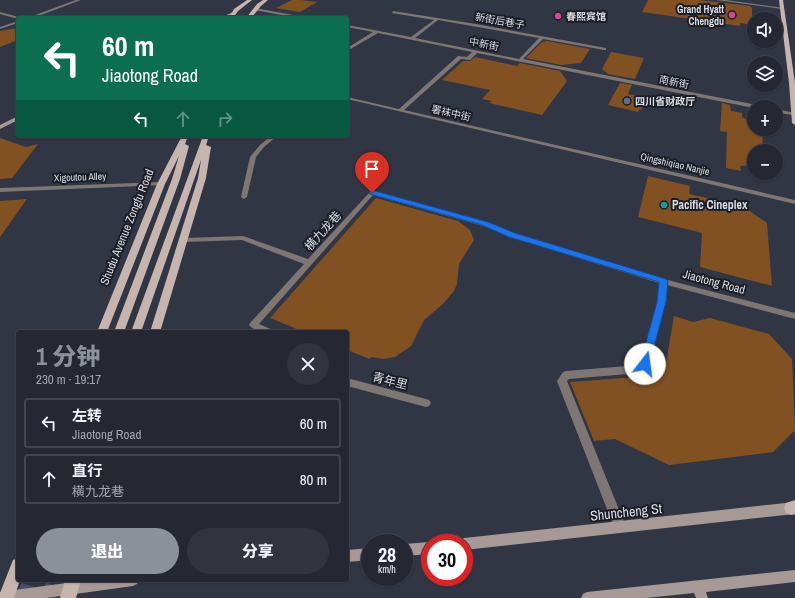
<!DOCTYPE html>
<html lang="zh">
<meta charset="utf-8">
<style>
:root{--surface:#252833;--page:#31343f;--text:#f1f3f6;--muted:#a3a6ac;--line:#42444e;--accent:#8c9099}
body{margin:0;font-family:"Archivo Narrow","Noto Sans SC",sans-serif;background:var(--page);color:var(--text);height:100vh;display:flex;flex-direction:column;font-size:15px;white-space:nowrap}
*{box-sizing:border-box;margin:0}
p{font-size:13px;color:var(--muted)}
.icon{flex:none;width:22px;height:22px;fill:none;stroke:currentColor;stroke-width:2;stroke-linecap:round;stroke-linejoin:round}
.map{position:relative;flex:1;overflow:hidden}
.side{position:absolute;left:16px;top:330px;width:333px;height:252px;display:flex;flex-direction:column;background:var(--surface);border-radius:4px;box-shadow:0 1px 3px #0004,0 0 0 1px var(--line)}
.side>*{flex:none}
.guide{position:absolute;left:16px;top:16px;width:333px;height:122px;border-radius:4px;box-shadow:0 1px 3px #0004,0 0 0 1px var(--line);background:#0b6e4f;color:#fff;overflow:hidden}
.tools{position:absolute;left:747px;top:12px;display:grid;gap:8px}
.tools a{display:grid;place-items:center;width:36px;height:36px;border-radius:50%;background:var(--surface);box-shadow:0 1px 3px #0004,0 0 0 1px var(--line);font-size:20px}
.speed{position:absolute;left:361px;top:534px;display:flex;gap:8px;font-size:20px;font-weight:700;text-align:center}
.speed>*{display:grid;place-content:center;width:52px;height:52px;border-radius:50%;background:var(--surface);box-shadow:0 1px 3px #0004,0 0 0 1px var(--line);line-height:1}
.speed small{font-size:10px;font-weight:400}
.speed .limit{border:6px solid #d22;background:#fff;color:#111}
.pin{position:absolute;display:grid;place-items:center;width:34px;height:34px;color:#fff;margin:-41px -17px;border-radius:50% 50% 50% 0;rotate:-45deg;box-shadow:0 0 4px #0007}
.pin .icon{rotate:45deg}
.me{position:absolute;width:44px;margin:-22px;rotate:15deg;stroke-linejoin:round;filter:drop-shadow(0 0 3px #0008)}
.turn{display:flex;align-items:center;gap:14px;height:84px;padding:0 20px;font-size:18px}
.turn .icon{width:52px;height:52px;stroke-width:2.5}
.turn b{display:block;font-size:28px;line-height:34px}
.lanes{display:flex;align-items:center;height:38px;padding:0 20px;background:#0003;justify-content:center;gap:20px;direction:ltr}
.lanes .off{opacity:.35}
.round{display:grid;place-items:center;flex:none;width:42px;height:42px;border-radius:21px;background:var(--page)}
.summary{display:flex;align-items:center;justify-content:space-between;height:68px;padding:0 20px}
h1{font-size:24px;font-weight:800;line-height:30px;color:var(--accent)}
.cta{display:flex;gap:8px;margin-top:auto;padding:8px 20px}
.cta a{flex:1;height:46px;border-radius:24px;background:var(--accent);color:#fff;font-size:16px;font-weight:800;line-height:46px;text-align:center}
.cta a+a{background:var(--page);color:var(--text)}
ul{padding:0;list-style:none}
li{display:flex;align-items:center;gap:12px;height:50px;margin:0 8px 6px;padding:0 12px;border:2px solid var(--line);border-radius:4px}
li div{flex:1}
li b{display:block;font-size:15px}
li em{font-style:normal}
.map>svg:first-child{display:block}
</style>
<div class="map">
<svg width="795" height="598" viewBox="0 0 795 598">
<rect width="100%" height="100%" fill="#313644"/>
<path fill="#815122" d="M292 0H301L317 2 300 12 276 8Z
M648 0H699L750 6 752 8V25L740 23V26L642 12Z
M18 28V40L0 47V31Z
M547 41 590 49 581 63 561 65 526 58 542 42Z
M611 52 644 58 635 79 608 74 602 69Z
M475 57 517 66 520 63 560 71 567 81 542 115 489 103 492 101 482 99 490 90 442 80 463 61H470Z
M620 83 632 85 628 94 645 97 644 99 646 100 641 110 640 109 638 112 608 105Z
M722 103 730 105 731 111 742 113V117L754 124V129H762L763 151H754V165L740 166 741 171 726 168 727 132 720 131Z
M0 138 26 147 38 144 12 178 0 179Z
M648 176 690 186 689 194 742 206 767 223 772 286 700 267 702 233 638 217Z
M376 198 458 221 470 230 474 240 459 264 457 284 454 291 444 303 424 320 411 346 395 357 383 359 371 357 370 359 347 350V332H304L270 318Z
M27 199 0 237V201Z
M674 316 693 322 710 318 769 334 792 359 795 430 773 452 669 465 615 439 594 441 570 382 636 377 644 371 665 369Z"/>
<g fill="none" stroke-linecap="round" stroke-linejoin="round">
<path stroke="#4a4f5c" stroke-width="14" stroke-dasharray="14 7" stroke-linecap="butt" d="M23 598 30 580
M48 598 54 580"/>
<path fill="#7e7673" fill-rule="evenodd" d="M76 0H81L33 18H27Z
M716 0H726L784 8 782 9Z
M255 8 304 17 306 18H298L254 10Z
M393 11 476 24 606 48V50H604L543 39 523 59 757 105 760 107 754 108 477 53 470 60 461 59 404 110 795 200V204L347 99V97L399 109 458 56 467 57 472 52 378 33 347 51V48L373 32 347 27V25L411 37 434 20 392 13ZM438 20 539 38 519 59 415 38Z
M0 12 19 17 20 18 18 19 0 14Z
M18 21V23L0 29V27Z
M776 109 795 113V115L776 113Z
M271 136H277L264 147 256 157 247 197 244 199 242 198 241 197 250 157 260 145Z
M161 182 164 184 163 185 0 192V188Z
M372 191 487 222 514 233 664 279 795 313V319L667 285 665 302 648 366 628 374 569 379 567 381 626 527 624 531 620 533 616 531 614 527 557 381 563 372 566 371 627 366 641 361 657 302 659 283 510 237 483 226 373 195 259 324 273 330 274 332C265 332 255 332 249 325L250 323 304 264 242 240 184 242 180 240 184 238 243 236 308 259 370 192Z
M347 378 426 399 429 400 431 403 429 406 426 407 347 386Z"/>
<path fill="#a79995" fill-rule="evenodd" d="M233 12 236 13 225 18H220Z
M18 116V120L0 129V125Z
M795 502V514L464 550V543H459L460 540 464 538Z
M430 542 432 543H430V554L404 556V544Z
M370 548V560L347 562V550Z
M795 570V582L706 592 708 598H696L694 593 646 598H581L583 594 587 592Z
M88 580H139L137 584 133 586 46 598H0V592Z"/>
<path fill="#c6b4af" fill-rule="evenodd" d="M247 0H252L238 11 233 18H229L234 9Z
M263 0H268L261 6 251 18H246L257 4Z
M779 0H783L795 83V125L792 123 789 83Z
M182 136H188L185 144 189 146 180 179 124 332H114L172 179 179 156 165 184 107 332H97L157 184Z
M203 136H209L206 145 211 147 206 178 160 332H150L198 178 201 160 141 332H131Z
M795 500V514L791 515 786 513 784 508 786 503Z
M18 558V580H20L14 598H0V593L13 560Z
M65 580H81L76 598H60Z"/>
</g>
<path fill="#1a73e8" stroke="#114b97" d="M370 191H375L488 222 515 233 666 279 668 281 666 302 649 366 645 368 642 366 640 364 657 302 659 282 509 237 482 225 370 194Z"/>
<g fill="#d1479c" stroke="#1b1e24" stroke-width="1.5">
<circle cx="732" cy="15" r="4"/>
<circle cx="558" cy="16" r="4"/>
</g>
<circle fill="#5c6f8a" stroke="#1b1e24" stroke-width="1.5" cx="627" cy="101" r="4"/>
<circle fill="#0f9aa8" stroke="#1b1e24" stroke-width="1.5" cx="664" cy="205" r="4"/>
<g text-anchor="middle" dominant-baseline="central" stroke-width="4" stroke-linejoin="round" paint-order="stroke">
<g font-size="10" font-weight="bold" fill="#dadde6" stroke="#1b1e24" text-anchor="start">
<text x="724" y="9" text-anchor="end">Grand Hyatt<tspan x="724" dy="12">Chengdu</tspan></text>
<text x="566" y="16">春熙宾馆</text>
<text x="635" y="101">四川省财政厅</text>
</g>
<g font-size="10" fill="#dadde6" stroke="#1b1e24">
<text transform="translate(500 21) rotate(10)">新街后巷子</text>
<text transform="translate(484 44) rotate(11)">中新街</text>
<text transform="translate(674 82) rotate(11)">南新街</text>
<text transform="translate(451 113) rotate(13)">署袜中街</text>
<text transform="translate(675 164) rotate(13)">Qingshiqiao Nanjie</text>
<text transform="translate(80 177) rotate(-2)">Xigoutou Alley</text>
</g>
<g font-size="12" font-weight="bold" fill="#dadde6" stroke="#1b1e24" text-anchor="start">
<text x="672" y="205">Pacific Cineplex</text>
</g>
<g font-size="12" fill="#dadde6" stroke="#1b1e24">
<text transform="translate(127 227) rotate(-68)">Shudu Avenue Zongfu Road</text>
<text transform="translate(323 231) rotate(-48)">横九龙巷</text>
<text transform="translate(714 282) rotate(15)">Jiaotong Road</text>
<text transform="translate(390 381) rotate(14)">青年里</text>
</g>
<g font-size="14" fill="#dadde6" stroke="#1b1e24">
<text transform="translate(626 512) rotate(-6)">Shuncheng St</text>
</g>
</g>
</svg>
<div class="tools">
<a><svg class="icon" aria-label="sound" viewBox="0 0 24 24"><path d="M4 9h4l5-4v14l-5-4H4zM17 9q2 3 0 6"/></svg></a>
<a><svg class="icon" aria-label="layers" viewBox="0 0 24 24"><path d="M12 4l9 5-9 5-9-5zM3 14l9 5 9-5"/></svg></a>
<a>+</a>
<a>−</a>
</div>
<div class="speed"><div>28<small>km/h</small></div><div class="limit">30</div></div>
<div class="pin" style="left:372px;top:193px;background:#d93025"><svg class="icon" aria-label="arrive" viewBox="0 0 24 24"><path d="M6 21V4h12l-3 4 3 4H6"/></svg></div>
<svg class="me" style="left:645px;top:364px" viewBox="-20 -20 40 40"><circle r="19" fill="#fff"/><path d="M0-13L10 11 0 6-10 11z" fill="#1a73e8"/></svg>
<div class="guide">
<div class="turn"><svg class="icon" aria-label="left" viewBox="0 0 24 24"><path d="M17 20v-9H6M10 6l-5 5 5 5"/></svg><div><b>60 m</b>Jiaotong Road</div></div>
<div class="lanes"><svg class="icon" aria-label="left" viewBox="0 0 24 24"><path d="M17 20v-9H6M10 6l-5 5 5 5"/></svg><svg class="icon off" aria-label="ahead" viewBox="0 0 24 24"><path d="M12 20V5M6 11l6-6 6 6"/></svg><svg class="icon off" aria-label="right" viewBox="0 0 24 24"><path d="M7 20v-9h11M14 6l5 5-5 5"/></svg></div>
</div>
<section class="side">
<div class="summary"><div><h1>1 分钟</h1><p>230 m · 19:17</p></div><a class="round"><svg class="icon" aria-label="close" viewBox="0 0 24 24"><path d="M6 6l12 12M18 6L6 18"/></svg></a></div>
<ul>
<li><svg class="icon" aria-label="left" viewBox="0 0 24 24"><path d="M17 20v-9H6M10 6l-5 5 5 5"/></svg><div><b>左转</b><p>Jiaotong Road</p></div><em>60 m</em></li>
<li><svg class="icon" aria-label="ahead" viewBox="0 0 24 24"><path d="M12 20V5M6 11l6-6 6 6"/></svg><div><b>直行</b><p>横九龙巷</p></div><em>80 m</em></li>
</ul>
<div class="cta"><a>退出</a><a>分享</a></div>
</section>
</div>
